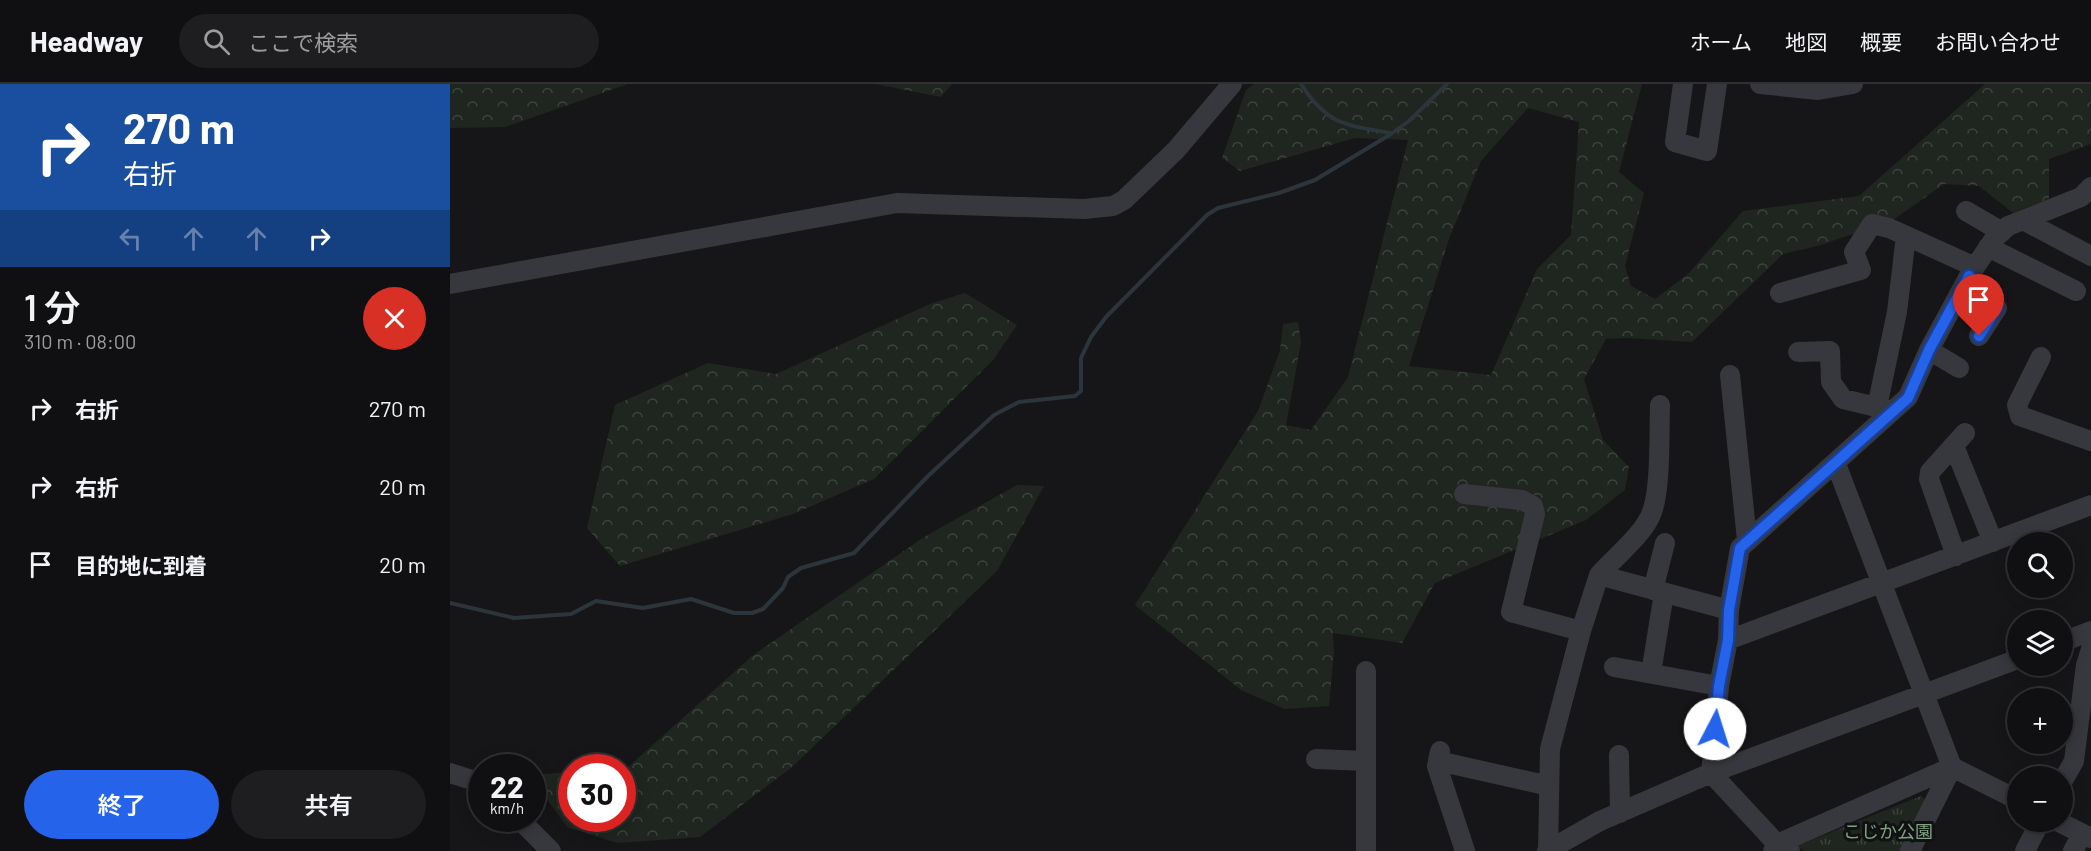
<!DOCTYPE html>
<html lang="ja">
<meta charset="utf-8">
<style>
:root{--surface:#101012;--page:#1e1e20;--text:#f1f3f6;--muted:#9c9d9f;--line:#303032;--accent:#2563eb}
body{margin:0;font-family:Barlow,"Noto Sans JP",sans-serif;background:var(--page);color:var(--text);height:100vh;display:flex;flex-direction:column;font-size:22px;white-space:nowrap}
*{box-sizing:border-box;margin:0}
p{font-size:20px;color:var(--muted)}
.icon{flex:none;width:33px;height:33px;fill:none;stroke:currentColor;stroke-width:2;stroke-linecap:round;stroke-linejoin:round}
.map{position:relative;flex:1;overflow:hidden}
.sheet{display:flex;flex-direction:column;background:var(--surface);width:450px}
.sheet>*{flex:none}
.guide{background:#1a4fa0;color:#fff;overflow:hidden}
.fabs{position:absolute;left:1557px;top:448px;display:grid;gap:12px}
.fabs a{display:grid;place-items:center;width:66px;height:66px;border-radius:50%;background:var(--surface);box-shadow:0 3px 15px #0003,0 0 0 2px var(--line);font-size:30px}
.speed{position:absolute;left:18px;top:670px;display:flex;gap:12px;font-size:30px;font-weight:700;text-align:center}
.speed>*{display:grid;place-content:center;width:78px;height:78px;border-radius:50%;background:var(--surface);box-shadow:0 3px 15px #0003,0 0 0 2px var(--line);line-height:1}
.speed small{font-size:15px;font-weight:400}
.speed .limit{border:9px solid #d22;background:#fff;color:#111}
.pin{position:absolute;display:grid;place-items:center;width:51px;height:51px;color:#fff;margin:-62px -26px;border-radius:50% 50% 50% 0;rotate:-45deg;box-shadow:0 0 6px #0007}
.pin .icon{rotate:45deg}
.me{position:absolute;width:66px;margin:-33px;rotate:5deg;stroke-linejoin:round;filter:drop-shadow(0 0 4px #0008)}
.turn{display:flex;align-items:center;gap:21px;height:126px;padding:0 24px;font-size:27px}
.turn .icon{width:78px;height:78px;stroke-width:2.5}
.turn b{display:block;font-size:42px;line-height:51px}
.lanes{display:flex;align-items:center;height:57px;padding:0 24px;background:#0003;justify-content:center;gap:30px;direction:ltr}
.lanes .off{opacity:.35}
.round{display:grid;place-items:center;flex:none;width:63px;height:63px;border-radius:32px;background:var(--page)}
.summary{display:flex;align-items:center;justify-content:space-between;height:102px;padding:0 24px}
h1{font-size:36px;font-weight:600;line-height:45px}
.primary-button{display:flex;gap:12px;margin-top:auto;padding:12px 24px}
.primary-button a{flex:1;height:69px;border-radius:36px;background:var(--accent);color:#fff;font-size:24px;font-weight:600;line-height:69px;text-align:center}
.primary-button a+a{background:var(--page);color:var(--text)}
ul{padding:0;list-style:none}
li{display:flex;align-items:center;gap:18px;height:78px;padding:0 24px}
li div{flex:1}
li b{display:block;font-size:22px}
li em{font-style:normal}
header{display:flex;align-items:center;gap:36px;box-sizing:border-box;height:84px;padding:0 30px;background:var(--surface);border-bottom:2px solid var(--line)}
header strong{font-size:28px}
nav{display:flex;gap:33px;margin-inline-start:auto;font-size:21px}
.search{width:420px;height:54px;background:var(--page);display:flex;align-items:center;gap:15px;box-sizing:border-box;padding:0 21px;border-radius:33px;color:var(--muted);font-size:22px}
main{display:flex;flex:1;min-height:0}
.map>svg:first-child{display:block}
</style>
<header>
<strong>Headway</strong>
<div class="search"><svg class="icon" aria-label="search" viewBox="0 0 24 24"><circle cx="10" cy="10" r="6"/><path d="M15 15l6 6"/></svg>ここで検索</div>
<nav><a>ホーム</a><a>地図</a><a>概要</a><a>お問い合わせ</a></nav>
</header>
<main>
<section class="sheet">
<div class="guide">
<div class="turn"><svg class="icon" aria-label="right" viewBox="0 0 24 24"><path d="M7 20v-9h11M14 6l5 5-5 5"/></svg><div><b>270 m</b>右折</div></div>
<div class="lanes"><svg class="icon off" aria-label="left" viewBox="0 0 24 24"><path d="M17 20v-9H6M10 6l-5 5 5 5"/></svg><svg class="icon off" aria-label="ahead" viewBox="0 0 24 24"><path d="M12 20V5M6 11l6-6 6 6"/></svg><svg class="icon off" aria-label="ahead" viewBox="0 0 24 24"><path d="M12 20V5M6 11l6-6 6 6"/></svg><svg class="icon" aria-label="right" viewBox="0 0 24 24"><path d="M7 20v-9h11M14 6l5 5-5 5"/></svg></div>
</div>
<div class="summary"><div><h1>1 分</h1><p>310 m · 08:00</p></div><a class="round" style="background:#d93025;color:#fff"><svg class="icon" aria-label="close" viewBox="0 0 24 24"><path d="M6 6l12 12M18 6L6 18"/></svg></a></div>
<ul>
<li><svg class="icon" aria-label="right" viewBox="0 0 24 24"><path d="M7 20v-9h11M14 6l5 5-5 5"/></svg><div><b>右折</b></div><em>270 m</em></li>
<li><svg class="icon" aria-label="right" viewBox="0 0 24 24"><path d="M7 20v-9h11M14 6l5 5-5 5"/></svg><div><b>右折</b></div><em>20 m</em></li>
<li><svg class="icon" aria-label="arrive" viewBox="0 0 24 24"><path d="M6 21V4h12l-3 4 3 4H6"/></svg><div><b>目的地に到着</b></div><em>20 m</em></li>
</ul>
<div class="primary-button"><a>終了</a><a>共有</a></div>
</section>
<div class="map">
<svg width="1641" height="767" viewBox="0 0 1641 767">
<defs>
<pattern id="grass-tufts" width="24" height="20" patternUnits="userSpaceOnUse" patternTransform="scale(1.5)"><rect width="24" height="20" fill="#1e261f"/><path d="M3 7l-1-3M5 7V3M7 7l1-3M15 17l-1-3M17 17v-4M19 17l1-3" fill="none" stroke="#3c433d"/></pattern>
<pattern id="forest-crowns" width="20" height="18" patternUnits="userSpaceOnUse" patternTransform="scale(1.5)"><rect width="20" height="18" fill="#1e261f"/><path d="M2 6a3 3 0 1 1 6 0M12 15a3 3 0 1 1 6 0" fill="none" stroke="#3c433d"/></pattern>
</defs>
<rect width="100%" height="100%" fill="#161618"/>
<path fill="url(#grass-tufts)" d="M1471 712 1478 718 1452 767H1355L1347 762Z"/>
<path fill="url(#forest-crowns)" fill-rule="evenodd" d="M0 0H178L55 43 0 44Z
M425 0H502L491 13Z
M804 0H1192L1169 88 1194 109 1175 182 1181 202 1205 215 1238 190 1293 127 1409 112 1535 0H1641V60L1599 75V115L1563 129 1529 102 1494 100 1443 136 1371 161 1333 170 1242 258 1176 254 1156 255 1134 295 1153 356 1179 383 1175 406 1136 436 985 499 952 559 883 549 884 568 879 622 835 625 791 606 685 521 808 327 830 266 833 240 848 238 851 258 836 341 861 346 898 293 958 56 905 54 790 87 772 74 796 6ZM1078 24 1129 38 1121 151 1087 185 1041 291 959 282 999 155 1031 77Z
M515 209 567 241 543 276 424 395 343 430 170 482 137 444 165 321 258 279 326 290 480 220Z
M567 401 594 402 547 487 342 683 250 753 167 759 117 743 83 696V691L121 688 122 735H172V684H167L178 683 302 572 474 453Z"/>
<g fill="none" stroke-linecap="round" stroke-linejoin="round">
<path stroke="#2c353c" stroke-width="4" d="M851 0C877 41 896 41 940 49
M0 519 64 534 121 530 146 517 193 524 241 515 284 529H302L313 525 333 504 338 493 351 484 404 469 478 392 544 331 569 318 625 312 631 307V274L641 253 656 233 757 131 768 124 829 109 865 96 941 50 959 37 997 0"/>
<path stroke="#37383d" stroke-width="20" d="M1233 0 1225 58 1257 67 1267 0
M1310 0 1368 6 1403 0
M1516 127 1552 148
M1573 136 1641 172
M1538 163 1626 207
M1519 192 1547 224 1529 252
M0 200 447 119 634 125 663 122 674 116 726 66 782 0
M1330 209 1411 186 1404 168 1422 140 1439 144 1525 183
M1479 266 1509 284
M1348 268 1380 267 1381 298 1393 315 1439 326
M1591 273 1567 321 1570 332 1641 357
M1280 291 1297 456
M1210 321C1209 350 1211 403 1202 428 1195 449 1164 474 1149 491L1279 526
M1427 323 1447 228 1456 152
M1504 362 1543 458
M1386 380 1502 683 1568 716
M1014 410 1072 416 1083 422 1085 430 1061 528 1131 547 1100 665 1098 767
M1506 472 1479 395 1480 388 1515 349
M1203 506 1215 459
M1131 547 1149 491
M1278 556 1641 421
M1612 558 1641 547
M1164 583 1269 602
M1201 589 1214 509
M990 667 987 682 1015 767
M1169 671 1170 729
M866 675 916 677
M988 677 1099 702
M0 689 22 696 32 702
M1612 698 1624 677 1636 581 1641 565
M69 735 101 767
M1609 738 1641 754
M916 767V587
M1097 767 1150 737 1261 689 1568 575
M1323 767 1327 760 1502 683
M1340 767 1327 760 1261 689 1269 602 1278 556 1279 526 1290 464 1458 313 1479 266 1519 192 1544 155 1558 142 1631 113 1641 103
M1460 767 1502 683
M1575 767 1590 738
M1623 767 1632 750"/>
</g>
<g fill="none" stroke-linecap="round" stroke-linejoin="round">
<defs>
<path id="route" d="M1265 645 1269 602 1278 556 1279 526 1290 464 1458 314 1479 266 1519 192 1547 224 1529 252"/>
</defs>
<use href="#route" stroke="#184099" stroke-width="15"/>
<use href="#route" stroke="#2563eb" stroke-width="10"/>
</g>
<g text-anchor="middle" dominant-baseline="central" stroke-width="6" stroke-linejoin="round" paint-order="stroke">
<g font-size="18" fill="#7fa381" stroke="#111113">
<text x="1438" y="747">こじか公園</text>
</g>
</g>
</svg>
<div class="fabs">
<a><svg class="icon" aria-label="search" viewBox="0 0 24 24"><circle cx="10" cy="10" r="6"/><path d="M15 15l6 6"/></svg></a>
<a><svg class="icon" aria-label="layers" viewBox="0 0 24 24"><path d="M12 4l9 5-9 5-9-5zM3 14l9 5 9-5"/></svg></a>
<a>+</a>
<a>−</a>
</div>
<div class="speed"><div>22<small>km/h</small></div><div class="limit">30</div></div>
<div class="pin" style="left:1529px;top:252px;background:#d93025"><svg class="icon" aria-label="arrive" viewBox="0 0 24 24"><path d="M6 21V4h12l-3 4 3 4H6"/></svg></div>
<svg class="me" style="left:1265px;top:645px" viewBox="-20 -20 40 40"><circle r="19" fill="#fff"/><path d="M0-13L10 11 0 6-10 11z" fill="#2563eb"/></svg>
</div>
</main>
